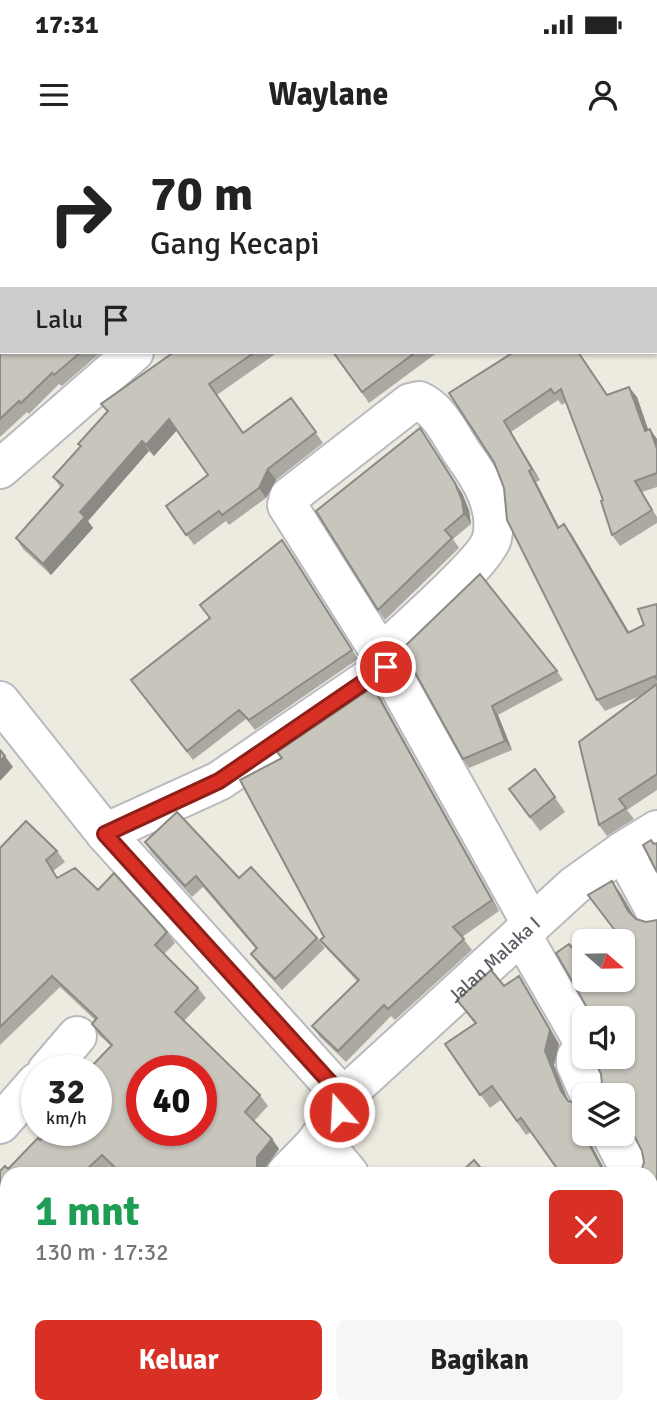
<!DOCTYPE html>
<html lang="id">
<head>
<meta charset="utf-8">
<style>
  body { margin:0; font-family:Signika,sans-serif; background:#f6f6f6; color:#222; height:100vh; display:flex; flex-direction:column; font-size:26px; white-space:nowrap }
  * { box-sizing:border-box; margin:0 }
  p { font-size:23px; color:#767676 }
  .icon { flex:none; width:38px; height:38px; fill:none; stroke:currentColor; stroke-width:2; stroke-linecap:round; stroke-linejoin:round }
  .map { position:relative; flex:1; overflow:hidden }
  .panel { position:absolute; left:0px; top:1027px; width:658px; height:247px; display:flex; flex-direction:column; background:#fff; border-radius:21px 21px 0 0; box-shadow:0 2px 5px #0004 }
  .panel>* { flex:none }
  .banner { position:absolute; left:0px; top:0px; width:658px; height:214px; box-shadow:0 2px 5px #0004; background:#fff; color:#222; overflow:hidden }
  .needle { width:46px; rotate:110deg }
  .controls { position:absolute; left:572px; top:789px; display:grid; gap:14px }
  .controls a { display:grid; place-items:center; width:63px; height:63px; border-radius:10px; background:#fff; box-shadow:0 2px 5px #0004; font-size:35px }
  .speed { position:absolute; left:21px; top:915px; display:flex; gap:14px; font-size:35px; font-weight:700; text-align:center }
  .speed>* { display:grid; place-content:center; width:91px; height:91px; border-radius:50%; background:#fff; box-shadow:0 2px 5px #0004; line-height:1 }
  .speed small { font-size:18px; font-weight:400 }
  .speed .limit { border:10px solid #d22; background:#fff; color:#111 }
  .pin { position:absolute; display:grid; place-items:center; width:60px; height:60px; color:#fff; margin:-30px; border:4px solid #fff; border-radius:50%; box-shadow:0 2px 7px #0007 }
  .me { position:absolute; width:77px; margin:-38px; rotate:341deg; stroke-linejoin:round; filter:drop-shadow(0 0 5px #0008) }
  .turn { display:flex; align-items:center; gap:24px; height:147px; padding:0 35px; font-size:32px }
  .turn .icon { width:91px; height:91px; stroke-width:2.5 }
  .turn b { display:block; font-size:49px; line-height:60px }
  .then { display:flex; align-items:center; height:66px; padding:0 35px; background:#0003; gap:14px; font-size:26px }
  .round { display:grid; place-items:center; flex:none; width:74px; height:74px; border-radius:10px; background:#f6f6f6 }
  .headline { display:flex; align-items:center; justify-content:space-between; height:119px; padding:0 35px }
  h1 { font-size:42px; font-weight:800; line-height:52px; color:#1e9e55 }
  .cta { display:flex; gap:14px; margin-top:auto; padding:14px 35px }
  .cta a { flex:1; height:80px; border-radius:10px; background:#d93025; color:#fff; font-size:28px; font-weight:800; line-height:80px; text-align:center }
  .cta a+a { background:#f6f6f6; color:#222 }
  .status { display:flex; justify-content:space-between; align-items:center; height:49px; padding:0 35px; background:#fff; direction:ltr }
  .status svg { height:19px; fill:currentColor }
  header { display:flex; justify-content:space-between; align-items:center; height:91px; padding:0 35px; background:#fff; font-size:32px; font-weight:800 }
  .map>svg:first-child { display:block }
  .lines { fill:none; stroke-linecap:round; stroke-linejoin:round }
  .minor-casing { stroke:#b8bac0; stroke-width:42 }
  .tertiary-casing { stroke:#b8bac0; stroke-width:42 }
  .minor { stroke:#fff; stroke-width:38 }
  .tertiary { stroke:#fff; stroke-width:38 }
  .wall { fill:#aca9a3 }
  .shaded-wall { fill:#8c8a84 }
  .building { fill:#c8c5bd; stroke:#8c8a84; stroke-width:2; fill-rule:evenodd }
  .route-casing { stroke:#8d1f18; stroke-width:18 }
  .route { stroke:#d93025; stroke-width:12 }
  .labels { text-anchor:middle; stroke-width:6; stroke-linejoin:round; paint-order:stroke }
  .street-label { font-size:19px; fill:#595c62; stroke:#fff }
</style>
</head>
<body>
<div class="status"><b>17:31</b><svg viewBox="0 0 49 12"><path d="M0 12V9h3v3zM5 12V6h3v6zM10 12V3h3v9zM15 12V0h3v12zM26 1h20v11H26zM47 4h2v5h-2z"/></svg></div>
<header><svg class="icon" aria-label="menu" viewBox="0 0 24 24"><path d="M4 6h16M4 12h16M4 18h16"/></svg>Waylane<svg class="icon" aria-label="person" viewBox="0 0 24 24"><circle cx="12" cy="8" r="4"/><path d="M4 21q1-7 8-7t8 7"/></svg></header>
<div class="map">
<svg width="657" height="1273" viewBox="0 0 657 1273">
  <rect width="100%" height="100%" fill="#edebe0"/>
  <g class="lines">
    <defs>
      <g id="minor">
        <path d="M 62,0 L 64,2"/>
        <path d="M 349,0 L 351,2"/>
        <path d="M 380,2 L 383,0"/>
        <path d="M 656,78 L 657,77"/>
        <path d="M 0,205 L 2,203"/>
        <path d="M 0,329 L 134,212"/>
        <path d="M 381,514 C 402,494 487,420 492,398 C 499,367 480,337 463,314 C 451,296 439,269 419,261 L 410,263 L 289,357 L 287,365 L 381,514 L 532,785"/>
        <path d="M 105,693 L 219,641 L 386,527"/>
        <path d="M 623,711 L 657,774"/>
        <path d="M 521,794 L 584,903"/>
        <path d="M 584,904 L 576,918 L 576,924 L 590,956"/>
        <path d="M 47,931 L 77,896"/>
        <path id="s1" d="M 339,961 L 574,746 L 623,711 L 657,690"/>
        <path d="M 0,984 L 37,942"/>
        <path d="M 611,994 L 632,1034"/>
        <path d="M 319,998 L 349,1034"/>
        <path d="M 651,1072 L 657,1082"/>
        <path d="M 651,1200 L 657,1196"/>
        <path d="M 551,1273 L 559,1267"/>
      </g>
      <path id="tertiary" d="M 0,561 L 105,693 L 335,948 C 338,955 341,963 339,970 C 335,986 298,1021 286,1034
        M 65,1273 L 69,1267"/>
    </defs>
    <use href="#minor" class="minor-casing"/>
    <use href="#tertiary" class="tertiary-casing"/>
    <use href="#minor" class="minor"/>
    <use href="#tertiary" class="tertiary"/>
  </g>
  <path class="wall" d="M 0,0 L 41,0 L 41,2 L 2,2 L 2,182 L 0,182 Z
    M 5,212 L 101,212 L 62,246 L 59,244 L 29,274 L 27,272 L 0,297 L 0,214 Z
    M 174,212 L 278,212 L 217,255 L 243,293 L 291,258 L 323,303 L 276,340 L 266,358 L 229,385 L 226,381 L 194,405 L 166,366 L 208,335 L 177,290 L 154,316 L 149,311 L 88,381 L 93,388 L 51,435 L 23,409 L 16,398 L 61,348 L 53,337 L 80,307 L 78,304 L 107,272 L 101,264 Z
    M 333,212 L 438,212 L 369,263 Z
    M 514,212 L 607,255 L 637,257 L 648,289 L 657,299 L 657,347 L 642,352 L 657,377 L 657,383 L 620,406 L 612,395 L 603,360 L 566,262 L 562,265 L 558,260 L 511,292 L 540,340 L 536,342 L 559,387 L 564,384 L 572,395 L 629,493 L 644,485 L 657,464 L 657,650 L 627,670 L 634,679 L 607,696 L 599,685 L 642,555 L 605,571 L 597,560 L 494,322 Z
    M 462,353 L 469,370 L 471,384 L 453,399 L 459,408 L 385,480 L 378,470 Z
    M 289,409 L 358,519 L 255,590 L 246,579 L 193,620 L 131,540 L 210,478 L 200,465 Z
    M 402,509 L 557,531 L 563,540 L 498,575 L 512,610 L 469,628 L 463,619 Z
    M 373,547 L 380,557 L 499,771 L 462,797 L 472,810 L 395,880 L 391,876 L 346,922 L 320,897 L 312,886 L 357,841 L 328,810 L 320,800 L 324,797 L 281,618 L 277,612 Z
    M 535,629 L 565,672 L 540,691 L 509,649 Z
    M 145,702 L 239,738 L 317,798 L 325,808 L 282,850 L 259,825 L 251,814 L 256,809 L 203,747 L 192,757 L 152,713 Z
    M 0,708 L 57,711 L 65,722 L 53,731 L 57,738 L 98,750 L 167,792 L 175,803 L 164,814 L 198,848 L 206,858 L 184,881 L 260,955 L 268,966 L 254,981 L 272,999 L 279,1009 L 265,1028 L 265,1034 L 118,1034 L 109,1026 L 100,1034 L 7,1034 L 7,1183 L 0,1176 L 0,1031 L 8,1029 L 40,1000 L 96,990 L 111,906 L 99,895 L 92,884 L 95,880 L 60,847 L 0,905 Z
    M 621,754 L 636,779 L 646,782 L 657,780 L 657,1052 L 651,1050 L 651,1034 L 641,1032 L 644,1022 L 642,1011 L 623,976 L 623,917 L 583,820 L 617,793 L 588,755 Z
    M 519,836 L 528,850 L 559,904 L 554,925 L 568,961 L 579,964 L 584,963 L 584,994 L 591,1004 L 607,1034 L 561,1034 L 531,992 L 526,995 L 501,960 L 490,968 L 445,904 L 475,884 L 457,860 L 504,846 Z
    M 657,1088 L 657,1175 L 651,1176 L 651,1090 Z
    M 7,1267 L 31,1267 L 25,1273 L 0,1273 Z"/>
  <path class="shaded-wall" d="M 629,247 L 637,257 L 652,301 L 645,291 Z
    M 169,279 L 177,290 L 154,316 L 146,305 Z
    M 504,281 L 511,292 L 540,340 L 532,329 Z
    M 650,289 L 657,299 L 657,309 Z
    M 427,298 L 462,353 L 469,370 L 471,384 L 464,374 Z
    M 142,301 L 149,311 L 88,381 L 93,388 L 51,435 L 43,424 L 80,372 Z
    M 268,329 L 276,340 L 266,358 L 259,348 Z
    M 529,331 L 536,342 L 565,399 L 558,388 Z
    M 564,384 L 572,395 L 636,504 L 628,493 Z
    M 373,547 L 380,557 L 499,771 L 492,760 Z
    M 492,566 L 498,575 L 512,610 L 505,601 Z
    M 5,616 L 13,627 L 0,641 L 0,621 Z
    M 612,741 L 621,754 L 638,784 L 628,771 Z
    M 519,836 L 528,850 L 559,904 L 554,925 L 570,965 L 561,951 L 545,911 Z
    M 583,970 L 584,972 L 584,994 L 590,994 L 591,1004 L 607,1034 L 606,1034 L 582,990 L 580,979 Z
    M 272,999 L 279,1009 L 265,1028 L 265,1034 L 260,1034 L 257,1029 L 257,1017 Z
    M 522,1267 L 530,1267 L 530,1273 L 524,1273 Z"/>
  <path class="building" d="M 0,0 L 36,0 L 37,2 L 2,2 L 2,172 L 0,171 Z
    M 109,0 L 144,0 L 145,2 L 110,2 Z
    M 207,0 L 314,0 L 312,2 L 205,2 Z
    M 458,0 L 466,0 L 467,1 L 469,0 L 657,0 L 657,21 L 656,21 L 656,2 L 455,2 Z
    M 657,133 L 657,165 L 656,164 Z
    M 5,212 L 81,212 L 54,235 L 52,233 L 21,263 L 19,261 L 0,279 L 0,214 Z
    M 174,212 L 255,212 L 209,244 L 243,293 L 291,258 L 316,292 L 268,329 L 259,348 L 222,375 L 219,371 L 186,395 L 166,366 L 208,335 L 169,279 L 146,305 L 142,301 L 80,372 L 85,377 L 43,424 L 16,398 L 63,345 L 53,337 L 81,306 L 78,304 L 108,271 L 101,264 Z
    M 333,212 L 416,212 L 362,252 Z
    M 514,212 L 578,212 L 607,255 L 629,247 L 645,291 L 650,289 L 657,309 L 657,333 L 635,341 L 652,370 L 612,395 L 601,361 L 603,360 L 561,249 L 554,254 L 551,249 L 504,281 L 532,329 L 529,331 L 558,388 L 564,384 L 628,493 L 644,485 L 638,469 L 657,464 L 657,540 L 655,536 L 597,560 L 507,380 L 504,348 L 494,322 L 449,253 Z
    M 420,288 L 455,343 L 462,360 L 464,374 L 445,390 L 452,398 L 378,470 L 316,371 Z
    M 282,400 L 352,510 L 249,580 L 239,570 L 187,611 L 131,540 L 210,478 L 200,465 Z
    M 480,434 L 557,531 L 492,566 L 505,601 L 463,619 L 402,509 Z
    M 657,544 L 657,634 L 619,659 L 626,668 L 599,685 L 579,602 Z
    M 373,547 L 492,760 L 453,787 L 464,799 L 388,869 L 384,865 L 338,911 L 312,886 L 359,840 L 320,800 L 324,797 L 240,640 L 282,618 L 277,612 Z
    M 0,610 L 5,616 L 0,621 Z
    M 535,629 L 555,657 L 530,677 L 509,649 Z
    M 177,672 L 239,738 L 251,727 L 317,798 L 275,839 L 251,814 L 257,808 L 196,736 L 185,746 L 145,702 Z
    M 26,681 L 57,711 L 46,720 L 57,738 L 75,728 L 98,750 L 114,733 L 167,792 L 155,805 L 198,848 L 175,872 L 260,955 L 245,972 L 272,999 L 257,1017 L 257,1029 L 260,1034 L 122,1034 L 102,1015 L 82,1034 L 7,1034 L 7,1179 L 0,1173 L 0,1031 L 5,1026 L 8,1029 L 38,998 L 40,1000 L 50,990 L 96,990 L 96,931 L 87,931 L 112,905 L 92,884 L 97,878 L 52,836 L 0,887 L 0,708 ZM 142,931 L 201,931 L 201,990 L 142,990 Z
    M 651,700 L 654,704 L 657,703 L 657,732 L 643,705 Z
    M 612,741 L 628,771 L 636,779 L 646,782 L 657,780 L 657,1045 L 653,1040 L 651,1039 L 651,1034 L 639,1034 L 641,1032 L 644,1022 L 642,1011 L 623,974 L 623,956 L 598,956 L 602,944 L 601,934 L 593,917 L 623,917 L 623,878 L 593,878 L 556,813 L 569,804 L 583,820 L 584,819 L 584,840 L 623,840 L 623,802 L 607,802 L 617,793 L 588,755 Z
    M 491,830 L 504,846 L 519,836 L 550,890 L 545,911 L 561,951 L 568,961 L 579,964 L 584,963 L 584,968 L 583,970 L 580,979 L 582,990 L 603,1031 L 606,1034 L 561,1034 L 521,978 L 517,981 L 492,946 L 480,955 L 445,904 L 476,883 L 457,860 Z
    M 474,1020 L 486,1034 L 459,1034 Z
    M 657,1088 L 657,1163 L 651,1162 L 651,1090 Z
    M 7,1222 L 7,1267 L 12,1267 L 7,1273 L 0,1273 L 0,1229 Z
    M 113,1267 L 522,1267 L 524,1273 L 107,1273 Z"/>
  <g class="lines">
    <defs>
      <path id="route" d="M 339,972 L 339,961 L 335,948 L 105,694 L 219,641 L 386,527"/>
    </defs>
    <use href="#route" class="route-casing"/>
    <use href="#route" class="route"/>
  </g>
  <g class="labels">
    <g class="street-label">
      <text dy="7" stroke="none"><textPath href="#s1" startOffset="210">Jalan Malaka I</textPath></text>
    </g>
  </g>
</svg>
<div class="controls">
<a><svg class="needle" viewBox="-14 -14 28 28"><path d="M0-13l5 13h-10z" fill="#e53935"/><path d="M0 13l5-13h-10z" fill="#767676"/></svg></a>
<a><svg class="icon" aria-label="sound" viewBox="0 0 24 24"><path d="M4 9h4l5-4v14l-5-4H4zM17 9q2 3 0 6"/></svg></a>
<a><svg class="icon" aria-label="layers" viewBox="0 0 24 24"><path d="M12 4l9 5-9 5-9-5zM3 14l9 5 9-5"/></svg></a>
</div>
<div class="speed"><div>32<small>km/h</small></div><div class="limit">40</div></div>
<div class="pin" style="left:386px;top:527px;background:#d93025"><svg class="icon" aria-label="arrive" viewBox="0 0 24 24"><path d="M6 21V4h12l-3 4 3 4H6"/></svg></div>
<svg class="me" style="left:339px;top:972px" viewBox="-20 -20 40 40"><circle r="17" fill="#d93025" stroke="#fff" stroke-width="3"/><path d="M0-11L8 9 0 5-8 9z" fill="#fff"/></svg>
<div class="banner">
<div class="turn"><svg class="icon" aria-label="right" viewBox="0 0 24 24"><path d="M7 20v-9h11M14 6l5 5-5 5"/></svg><div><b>70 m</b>Gang Kecapi</div></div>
<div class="then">Lalu<svg class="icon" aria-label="arrive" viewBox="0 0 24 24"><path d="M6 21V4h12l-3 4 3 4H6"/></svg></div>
</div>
<section class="panel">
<div class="headline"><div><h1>1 mnt</h1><p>130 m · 17:32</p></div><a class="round" style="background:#d93025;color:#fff"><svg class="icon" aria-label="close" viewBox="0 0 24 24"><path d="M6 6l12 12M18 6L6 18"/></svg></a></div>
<div class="cta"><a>Keluar</a><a>Bagikan</a></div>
</section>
</div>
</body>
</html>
